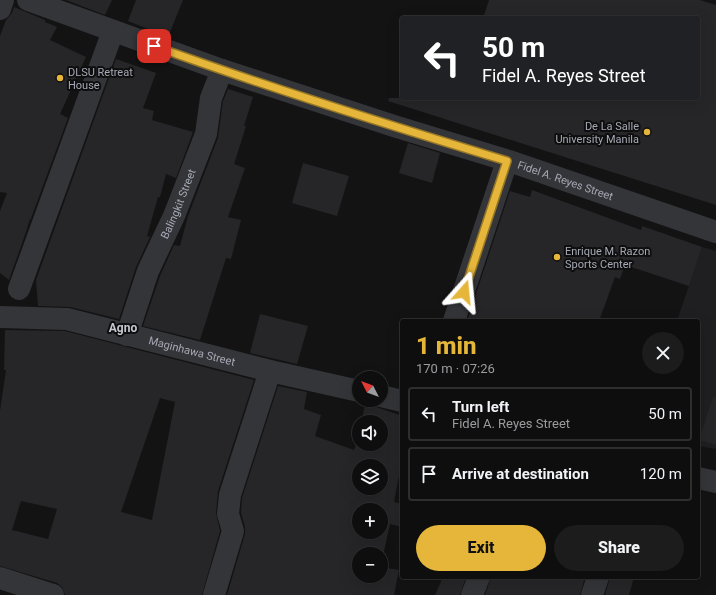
<!DOCTYPE html>
<html lang="en">
<head>
<meta charset="utf-8">
<style>
  body { margin:0; font-family:Roboto,sans-serif; background:#1c1c1d; color:#f1f3f6; height:100vh; display:flex; flex-direction:column; font-size:15px; white-space:nowrap }
  * { box-sizing:border-box; margin:0 }
  p { font-size:13px; color:#9b9c9e }
  .icon { flex:none; width:22px; height:22px; fill:none; stroke:currentColor; stroke-width:2; stroke-linecap:round; stroke-linejoin:round }
  .map { position:relative; flex:1; overflow:hidden }
  .details { position:absolute; left:400px; top:319px; width:300px; height:260px; display:flex; flex-direction:column; background:#0e0e0f; border-radius:4px; box-shadow:0 4px 16px #0002,0 0 0 1px #2e2e2f }
  .details>* { flex:none }
  .top-card { position:absolute; left:400px; top:16px; width:300px; height:84px; border-radius:4px; box-shadow:0 4px 16px #0002,0 0 0 1px #2e2e2f; background:#202124; color:#fff; overflow:hidden }
  .needle { width:26px; rotate:312deg }
  .buttons { position:absolute; left:352px; top:371px; display:grid; gap:8px }
  .buttons a { display:grid; place-items:center; width:36px; height:36px; border-radius:50%; background:#0e0e0f; box-shadow:0 4px 16px #0002,0 0 0 1px #2e2e2f; font-size:20px }
  .pin { position:absolute; display:grid; place-items:center; width:34px; height:34px; color:#fff; margin:-17px; border-radius:8px; box-shadow:0 2px 6px #0006 }
  .me { position:absolute; width:44px; margin:-22px; rotate:18deg; stroke-linejoin:round; filter:drop-shadow(0 0 3px #0008) }
  .turn { display:flex; align-items:center; gap:14px; height:84px; padding:0 16px; font-size:18px }
  .turn .icon { width:52px; height:52px; stroke-width:2.5 }
  .turn b { display:block; font-size:28px; line-height:34px }
  .round { display:grid; place-items:center; flex:none; width:42px; height:42px; border-radius:21px; background:#1c1c1d }
  .summary { display:flex; align-items:center; justify-content:space-between; height:68px; padding:0 16px }
  h1 { font-size:24px; font-weight:800; line-height:30px; color:#e5b63a }
  .primary-button { display:flex; gap:8px; margin-top:auto; padding:8px 16px }
  .primary-button a { flex:1; height:46px; border-radius:24px; background:#e5b63a; color:#111; font-size:16px; font-weight:800; line-height:46px; text-align:center }
  .primary-button a+a { background:#1c1c1d; color:#f1f3f6 }
  ul { padding:0; list-style:none }
  li { display:flex; align-items:center; gap:12px; height:54px; margin:0 8px 6px; padding:0 8px; border:2px solid #2e2e2f; border-radius:4px }
  li div { flex:1 }
  li b { display:block; font-size:15px }
  li em { font-style:normal }
  .map>svg:first-child { display:block }
  .built { fill:#1f1f21 }
  .building { fill:#262628; fill-rule:evenodd }
  .lines { fill:none; stroke-linecap:round; stroke-linejoin:round }
  .minor { stroke:#343539; stroke-width:22 }
  .route-casing { stroke:#957626; stroke-width:10 }
  .route { stroke:#e5b63a; stroke-width:7 }
  .poi-dot { fill:#e5b63a; stroke:#0e0e0f; stroke-width:1.5 }
  .labels { text-anchor:middle; stroke-width:4; stroke-linejoin:round; paint-order:stroke }
  .poi-label { font-size:11px; fill:#a5a9b4; stroke:#0e0e0f; text-anchor:start }
  .street-label { font-size:11px; fill:#a5a9b4; stroke:#0e0e0f }
  .neighbourhood-label { font-size:12px; font-weight:bold; fill:#c6c8d0; stroke:#0e0e0f }
</style>
</head>
<body>
<div class="map">
<svg width="716" height="595" viewBox="0 0 716 595">
  <rect width="100%" height="100%" fill="#131314"/>
  <path class="built" d="M 702,247 L 716,251 L 716,449 L 698,446 L 698,321 L 677,321 Z"/>
  <path class="building" d="M 66,0 L 112,0 L 105,15 Z
    M 136,0 L 183,0 L 168,37 L 128,21 Z
    M 489,0 L 700,0 L 716,5 L 716,205 L 388,101 L 389,98 L 698,98 L 698,18 L 483,18 Z
    M 14,7 L 45,20 L 45,22 L 57,27 L 50,40 L 86,57 L 60,114 L 68,118 L 30,221 L 30,218 L 27,229 L 9,280 L 0,273 L 0,211 L 7,193 L 0,192 L 0,36 L 6,20 L 12,13 Z
    M 116,59 L 156,73 L 143,108 L 154,111 L 152,120 L 193,132 L 176,178 L 166,174 L 160,197 L 158,197 L 147,236 L 150,237 L 136,267 L 119,319 L 70,307 L 38,306 L 36,280 Z
    M 228,89 L 253,97 L 244,126 L 246,126 L 234,164 L 245,168 L 228,217 L 241,220 L 231,259 L 226,258 L 200,340 L 143,326 L 160,276 L 174,245 L 180,246 L 188,216 L 218,138 L 223,101 Z
    M 408,143 L 440,153 L 432,183 L 399,173 Z
    M 303,163 L 349,176 L 337,216 L 292,203 Z
    M 532,190 L 641,230 L 642,226 L 702,247 L 689,286 L 625,265 L 620,279 L 615,277 L 599,321 L 467,321 L 510,191 L 530,197 Z
    M 260,314 L 308,326 L 297,364 L 250,353 Z
    M 5,330 L 65,331 L 254,380 L 218,491 L 216,513 L 220,531 L 202,595 L 65,595 L 62,587 L 57,583 L 0,566 L 0,411 L 6,370 L 4,370 ZM 160,398 L 175,402 L 152,520 L 121,512 ZM 21,501 L 57,509 L 48,539 L 12,530 Z
    M 278,386 L 307,392 L 304,409 L 321,415 L 315,436 L 354,450 L 359,436 L 359,444 L 381,444 L 381,422 L 362,422 L 365,403 L 402,416 L 402,464 L 401,465 L 394,502 L 402,504 L 402,527 L 390,524 L 381,565 L 381,554 L 359,554 L 359,576 L 381,576 L 381,567 L 399,570 L 394,595 L 227,595 L 245,534 L 245,527 L 241,513 L 242,498 ZM 359,466 L 381,466 L 381,488 L 359,488 ZM 359,510 L 381,510 L 381,532 L 359,532 Z
    M 713,397 L 716,398 L 716,445 L 699,440 Z
    M 443,577 L 466,577 L 460,595 L 435,595 Z
    M 491,577 L 585,577 L 580,595 L 485,595 Z
    M 610,577 L 634,577 L 629,595 L 605,595 Z"/>
  <g class="lines">
    <g class="minor">
      <path id="s1" d="M 28,0 L 222,70 L 397,127 L 509,161 L 716,232"/>
      <path d="M 0,9 L 3,0"/>
      <path d="M 19,289 L 113,31"/>
      <path id="s2" d="M 0,317 L 67,319 L 270,371 L 359,391"/>
      <path d="M 454,321 L 507,161"/>
      <path id="s3" d="M 127,335 L 148,271 L 174,216 L 206,134 L 211,98 L 222,70"/>
      <path d="M 381,396 L 402,401"/>
      <path d="M 698,478 L 716,482"/>
      <path d="M 0,578 L 53,595"/>
      <path d="M 214,595 L 233,531 L 228,514 L 230,495 L 270,371"/>
      <path d="M 472,595 L 479,577"/>
      <path d="M 592,595 L 598,577"/>
    </g>
  </g>
  <g class="lines">
    <defs>
      <path id="route" d="M 154,46 C 270,88 388,125 507,161 L 464,292"/>
    </defs>
    <use href="#route" class="route-casing"/>
    <use href="#route" class="route"/>
  </g>
  <g class="poi-dot">
    <circle cx="60" cy="78" r="4"/>
    <circle cx="647" cy="132" r="4"/>
    <circle cx="557" cy="257" r="4"/>
  </g>
  <g class="labels">
    <g class="poi-label">
      <text x="68" y="76">DLSU Retreat<tspan x="68" dy="13">House</tspan></text>
      <text x="639" y="130" text-anchor="end">De La Salle<tspan x="639" dy="13">University Manila</tspan></text>
      <text x="565" y="255">Enrique M. Razon<tspan x="565" dy="13">Sports Center</tspan></text>
    </g>
    <g class="street-label">
      <text dy="4" stroke="none"><textPath href="#s1" startOffset="567">Fidel A. Reyes Street</textPath></text>
      <text dy="4" stroke="none"><textPath href="#s3" startOffset="141">Balingkit Street</textPath></text>
      <text dy="4" stroke="none"><textPath href="#s2" startOffset="196">Maginhawa Street</textPath></text>
    </g>
    <g class="neighbourhood-label">
      <text x="123" y="332">Agno</text>
    </g>
  </g>
</svg>
<div class="buttons">
<a><svg class="needle" viewBox="-14 -14 28 28"><path d="M0-13l5 13h-10z" fill="#e53935"/><path d="M0 13l5-13h-10z" fill="#9b9c9e"/></svg></a>
<a><svg class="icon" aria-label="sound" viewBox="0 0 24 24"><path d="M4 9h4l5-4v14l-5-4H4zM17 9q2 3 0 6"/></svg></a>
<a><svg class="icon" aria-label="layers" viewBox="0 0 24 24"><path d="M12 4l9 5-9 5-9-5zM3 14l9 5 9-5"/></svg></a>
<a>+</a>
<a>−</a>
</div>
<div class="pin" style="left:154px;top:46px;background:#d93025"><svg class="icon" aria-label="arrive" viewBox="0 0 24 24"><path d="M6 21V4h12l-3 4 3 4H6"/></svg></div>
<svg class="me" style="left:464px;top:292px" viewBox="-20 -20 40 40"><path d="M0-17L14 15 0 8-14 15z" fill="#e5b63a" stroke="#fff" stroke-width="4"/></svg>
<div class="top-card">
<div class="turn"><svg class="icon" aria-label="left" viewBox="0 0 24 24"><path d="M17 20v-9H6M10 6l-5 5 5 5"/></svg><div><b>50 m</b>Fidel A. Reyes Street</div></div>
</div>
<section class="details">
<div class="summary"><div><h1>1 min</h1><p>170 m · 07:26</p></div><a class="round"><svg class="icon" aria-label="close" viewBox="0 0 24 24"><path d="M6 6l12 12M18 6L6 18"/></svg></a></div>
<ul>
<li><svg class="icon" aria-label="left" viewBox="0 0 24 24"><path d="M17 20v-9H6M10 6l-5 5 5 5"/></svg><div><b>Turn left</b><p>Fidel A. Reyes Street</p></div><em>50 m</em></li>
<li><svg class="icon" aria-label="arrive" viewBox="0 0 24 24"><path d="M6 21V4h12l-3 4 3 4H6"/></svg><div><b>Arrive at destination</b></div><em>120 m</em></li>
</ul>
<div class="primary-button"><a>Exit</a><a>Share</a></div>
</section>
</div>
</body>
</html>
